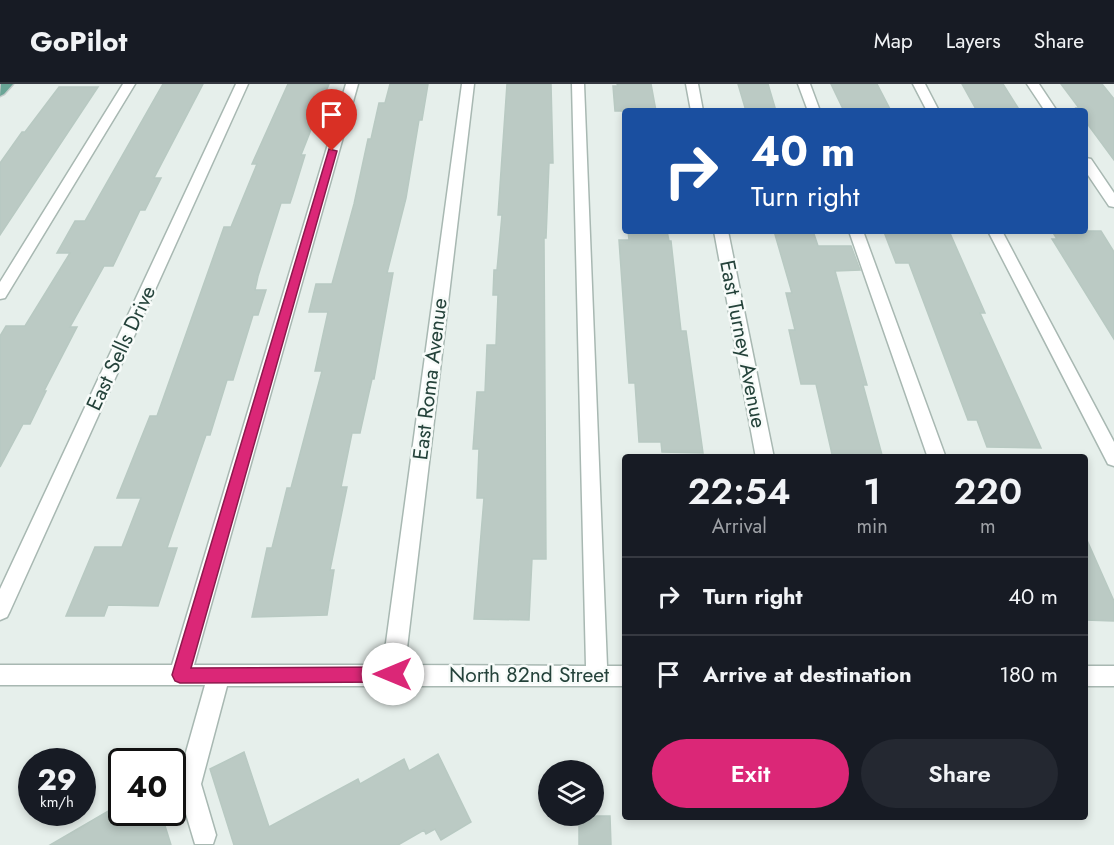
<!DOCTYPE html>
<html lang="en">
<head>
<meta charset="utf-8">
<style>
  body { margin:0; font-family:Jost,sans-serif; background:#242831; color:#f1f3f6; height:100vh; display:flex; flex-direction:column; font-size:22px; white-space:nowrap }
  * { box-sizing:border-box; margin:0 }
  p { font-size:20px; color:#9ea1a6 }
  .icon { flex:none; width:33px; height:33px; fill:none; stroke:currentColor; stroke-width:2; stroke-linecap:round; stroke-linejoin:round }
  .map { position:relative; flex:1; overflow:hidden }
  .details { position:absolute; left:622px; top:370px; width:466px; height:366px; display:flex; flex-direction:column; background:#171b24; border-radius:6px; box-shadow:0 3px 9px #0003 }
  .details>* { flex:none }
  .guide { position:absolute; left:622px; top:24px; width:466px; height:126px; border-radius:6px; box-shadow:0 3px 9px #0003; background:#1a4fa0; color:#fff; overflow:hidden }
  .tools { position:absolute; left:538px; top:676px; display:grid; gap:12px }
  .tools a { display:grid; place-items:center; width:66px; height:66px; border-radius:50%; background:#171b24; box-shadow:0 3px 9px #0003; font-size:30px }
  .speed { position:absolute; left:18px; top:664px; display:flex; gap:12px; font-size:30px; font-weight:700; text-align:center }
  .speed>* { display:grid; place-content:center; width:78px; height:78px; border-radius:50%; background:#171b24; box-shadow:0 3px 9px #0003; line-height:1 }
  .speed small { font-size:15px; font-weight:400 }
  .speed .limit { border:3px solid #111; border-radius:9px; background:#fff; color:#111 }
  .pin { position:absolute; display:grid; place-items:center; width:51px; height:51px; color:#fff; margin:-62px -26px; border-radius:50% 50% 50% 0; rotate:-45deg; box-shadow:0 0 6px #0007 }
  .pin .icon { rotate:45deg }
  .me { position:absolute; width:66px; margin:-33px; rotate:270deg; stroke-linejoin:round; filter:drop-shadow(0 0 4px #0008) }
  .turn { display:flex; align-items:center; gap:21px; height:126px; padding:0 30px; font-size:27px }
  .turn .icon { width:78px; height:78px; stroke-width:2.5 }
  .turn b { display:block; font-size:42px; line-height:51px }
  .eta { display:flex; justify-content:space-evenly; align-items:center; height:102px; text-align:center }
  .eta b { font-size:36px; font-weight:600; line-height:42px }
  .cta { display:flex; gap:12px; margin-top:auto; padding:12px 30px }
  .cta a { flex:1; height:69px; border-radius:36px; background:#db2777; color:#fff; font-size:24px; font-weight:600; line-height:69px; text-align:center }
  .cta a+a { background:#242831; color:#f1f3f6 }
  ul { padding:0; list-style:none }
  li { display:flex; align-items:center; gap:18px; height:78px; padding:0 30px; border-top:2px solid #363941 }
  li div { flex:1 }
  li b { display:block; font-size:22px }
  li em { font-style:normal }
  header { display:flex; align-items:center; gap:36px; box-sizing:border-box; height:84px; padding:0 30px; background:#171b24; border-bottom:2px solid #363941 }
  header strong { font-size:28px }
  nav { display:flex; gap:33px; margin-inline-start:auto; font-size:21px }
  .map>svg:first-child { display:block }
  .building { fill:#bbcac4; stroke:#b8c9c2; stroke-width:1.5 }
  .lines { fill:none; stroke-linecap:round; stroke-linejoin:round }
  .minor-casing { stroke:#a8b8b2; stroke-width:3 }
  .major-casing { stroke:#c2cac8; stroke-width:3 }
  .minor { fill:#fff; fill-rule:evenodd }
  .major { fill:#6aa596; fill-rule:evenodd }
  .route { fill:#db2777; stroke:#8e194d; stroke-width:1.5 }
  .labels { text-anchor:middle; stroke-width:5; stroke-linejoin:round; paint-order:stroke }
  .street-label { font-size:21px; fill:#24423a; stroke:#f7fbf9 }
</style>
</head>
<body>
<header>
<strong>GoPilot</strong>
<nav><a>Map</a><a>Layers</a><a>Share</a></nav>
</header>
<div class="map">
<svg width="1114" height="761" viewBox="0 0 1114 761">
  <rect width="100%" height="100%" fill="#e6efeb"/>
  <path class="building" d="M 163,0 L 203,0 L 154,94 L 161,94 L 145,126 L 140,126 L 113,182 L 104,182 L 70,243 L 77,243 L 44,307 L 46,307 L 30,340 L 23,340 L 0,383 L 0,252 L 6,242 L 25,242 L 70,169 L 57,169 L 75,137 L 85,137 Z
    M 288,0 L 329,0 L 301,71 L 305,71 L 293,110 L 290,119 L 281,119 L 258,192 L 255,206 L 266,206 L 258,231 L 253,231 L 233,296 L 227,296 L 210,351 L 206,351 L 167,464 L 177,464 L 158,522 L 108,521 L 104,532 L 66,532 L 95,463 L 122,463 L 141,414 L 117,414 L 150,332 L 157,332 L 224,143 L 231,143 L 257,80 L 252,80 Z
    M 390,0 L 428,0 L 422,36 L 419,36 L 406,114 L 387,189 L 393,189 L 374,295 L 372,295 L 360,349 L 352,349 L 341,403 L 347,403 L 330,486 L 334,486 L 327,531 L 252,533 L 267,464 L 272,464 L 287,404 L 291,404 L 322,287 L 315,287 L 328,228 L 309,228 L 316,200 L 332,200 L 354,120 L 368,55 L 371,55 L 379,19 L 385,19 Z
    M 507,0 L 551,0 L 553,79 L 549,79 L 546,154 L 544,154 L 546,475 L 532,475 L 529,536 L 474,535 L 484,414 L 477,414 L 479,365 L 473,365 L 477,308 L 485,308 L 487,261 L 496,261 L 498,211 L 493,211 L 494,186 L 497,186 L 502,131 L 498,131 Z
    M 617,0 L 651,0 L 656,27 L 615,27 L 613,2 L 618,2 Z
    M 738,0 L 768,0 L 776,27 L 746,27 Z
    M 831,0 L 877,0 L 891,27 L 844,27 Z
    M 962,0 L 1003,0 L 1020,27 L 977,27 Z
    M 1061,0 L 1102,0 L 1114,15 L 1114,76 L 1086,38 L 1086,27 L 1078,27 L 1076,24 L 1079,24 Z
    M 59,3 L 98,3 L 0,151 L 0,79 L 22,48 L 25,48 Z
    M 628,147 L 667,147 L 669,157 L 671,157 L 681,247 L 686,247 L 703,369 L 662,368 L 661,358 L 639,358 L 635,299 L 629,299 L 619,156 L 629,156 Z
    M 774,147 L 813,147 L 818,162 L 851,162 L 860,186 L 835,187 L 867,301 L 863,301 L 882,371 L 832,370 L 816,300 L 801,300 L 789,246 L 795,246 L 786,209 L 792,209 Z
    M 899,147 L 949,147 L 985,229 L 980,229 L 1041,364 L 987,363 L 977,336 L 968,336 L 909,179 L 896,179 L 884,148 Z
    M 1052,147 L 1101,147 L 1114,168 L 1114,255 L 1052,155 L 1057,155 Z
    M 1086,454 L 1114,517 L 1114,537 L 1086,536 Z
    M 244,668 L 269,743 L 358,695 L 360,700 L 404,675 L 409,687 L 438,670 L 471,738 L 441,756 L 435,745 L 426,750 L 424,746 L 398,761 L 234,761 L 210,685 Z
    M 122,719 L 122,729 L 161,729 L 171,761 L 50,761 Z
    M 579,732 L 610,732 L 611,761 L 579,761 Z"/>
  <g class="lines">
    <defs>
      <path id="minor" d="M 123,0 L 135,0 L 5,214 L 0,215 L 0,198 Z
        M 236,0 L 248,0 L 10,527 L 7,533 L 0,536 L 0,505 Z
        M 346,0 L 358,0 L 194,581 L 383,581 L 462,0 L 474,0 L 405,581 L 586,582 L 572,0 L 584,0 L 607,582 L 626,582 L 626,602 L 227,602 L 201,700 L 216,751 L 213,760 L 195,760 L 177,700 L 205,601 L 0,601 L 0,581 L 172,581 Z
        M 686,0 L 698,0 L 703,27 L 691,27 Z
        M 798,0 L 810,0 L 820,27 L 808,27 Z
        M 913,0 L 925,0 L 939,27 L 927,27 Z
        M 1027,0 L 1039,0 L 1057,27 L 1045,27 Z
        M 1086,74 L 1091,75 L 1114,109 L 1114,123 L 1109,122 L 1086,88 Z
        M 714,147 L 728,147 L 774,374 L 756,374 Z
        M 849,147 L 863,147 L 946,374 L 928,374 Z
        M 988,147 L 1002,147 L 1114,358 L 1114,382 L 1108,380 Z
        M 1086,582 L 1114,582 L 1114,602 L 1086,602 Z"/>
      <path id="major" d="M 13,0 L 4,10 L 0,12 L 1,0 Z"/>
    </defs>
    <use href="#minor" class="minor-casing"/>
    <use href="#major" class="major-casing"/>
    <use href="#minor" class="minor"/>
    <use href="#major" class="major"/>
  </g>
  <path class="route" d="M 329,65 L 337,67 L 191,584 L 393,583 L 399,585 L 401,590 L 399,596 L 393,598 L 180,599 L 175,597 L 172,591 Z"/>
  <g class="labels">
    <g class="street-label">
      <text transform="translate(743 260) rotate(79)" y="7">East Turney Avenue</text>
      <text transform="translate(121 264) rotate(-65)" y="7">East Sells Drive</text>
      <text transform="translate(430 295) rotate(-83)" y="7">East Roma Avenue</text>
      <text x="529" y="598">North 82nd Street</text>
    </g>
  </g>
</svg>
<div class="tools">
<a><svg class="icon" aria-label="layers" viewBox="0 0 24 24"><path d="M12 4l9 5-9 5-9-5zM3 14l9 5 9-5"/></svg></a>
</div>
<div class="speed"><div>29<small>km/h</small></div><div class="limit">40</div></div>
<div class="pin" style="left:332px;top:67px;background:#d93025"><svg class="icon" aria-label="arrive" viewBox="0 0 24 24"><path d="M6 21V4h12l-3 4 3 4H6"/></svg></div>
<svg class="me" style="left:393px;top:590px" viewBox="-20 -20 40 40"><circle r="19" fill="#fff"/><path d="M0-13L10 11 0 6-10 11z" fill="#db2777"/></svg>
<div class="guide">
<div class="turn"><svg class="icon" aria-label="right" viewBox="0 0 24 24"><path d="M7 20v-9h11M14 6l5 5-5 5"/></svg><div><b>40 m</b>Turn right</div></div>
</div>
<section class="details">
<div class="eta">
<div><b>22:54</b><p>Arrival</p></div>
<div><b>1</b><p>min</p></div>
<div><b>220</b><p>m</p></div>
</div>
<ul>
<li><svg class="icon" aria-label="right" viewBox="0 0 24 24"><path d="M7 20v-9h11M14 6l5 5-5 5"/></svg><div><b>Turn right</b></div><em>40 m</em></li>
<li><svg class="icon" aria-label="arrive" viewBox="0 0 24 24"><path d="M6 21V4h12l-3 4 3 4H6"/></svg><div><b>Arrive at destination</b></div><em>180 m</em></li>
</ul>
<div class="cta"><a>Exit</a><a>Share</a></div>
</section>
</div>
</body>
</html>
